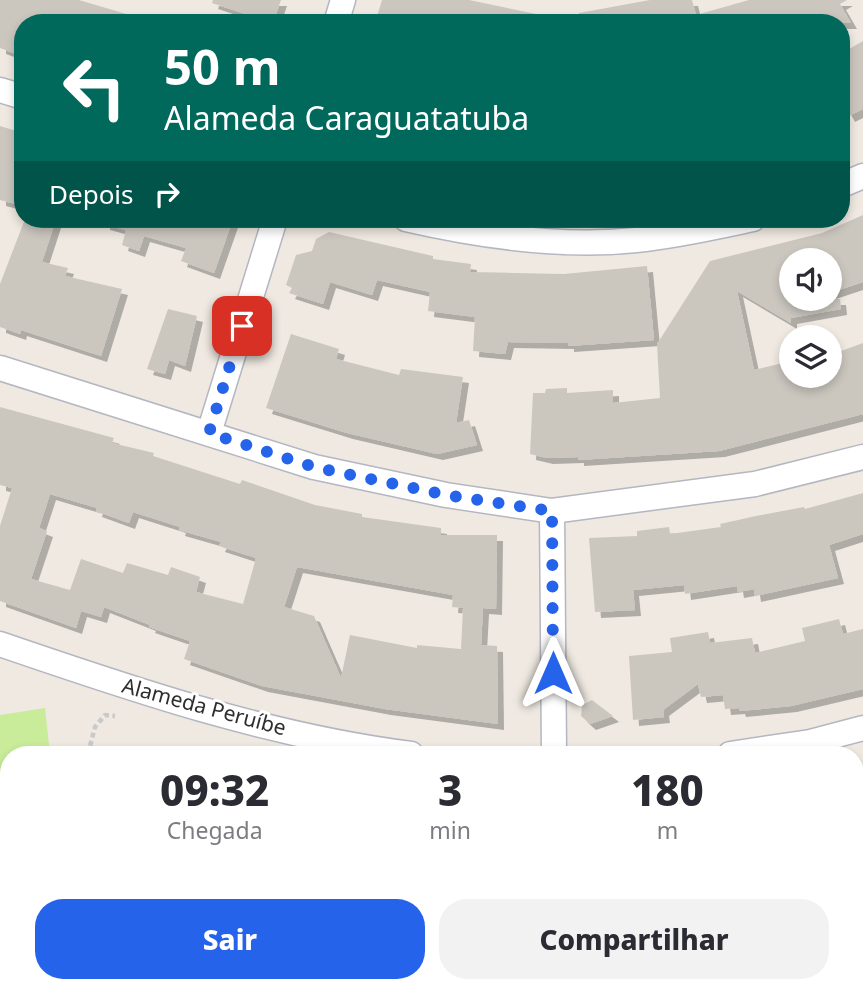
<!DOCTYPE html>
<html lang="pt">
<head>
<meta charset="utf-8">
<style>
  body { margin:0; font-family:"Noto Sans",sans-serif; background:#f2f2f3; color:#2b2b33; height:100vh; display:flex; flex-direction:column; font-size:26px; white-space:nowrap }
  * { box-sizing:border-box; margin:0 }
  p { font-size:23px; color:#7c7c81 }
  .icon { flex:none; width:38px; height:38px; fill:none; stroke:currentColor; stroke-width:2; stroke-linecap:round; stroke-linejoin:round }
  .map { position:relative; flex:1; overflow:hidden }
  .panel { position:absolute; left:0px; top:746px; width:864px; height:247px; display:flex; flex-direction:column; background:#fff; border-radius:28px 28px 0 0; box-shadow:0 4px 10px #0003 }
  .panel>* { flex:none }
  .top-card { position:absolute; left:14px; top:14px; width:836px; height:214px; border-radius:28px; box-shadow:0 4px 10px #0003; background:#00695c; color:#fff; overflow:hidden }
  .buttons { position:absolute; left:779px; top:248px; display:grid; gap:14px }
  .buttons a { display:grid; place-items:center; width:63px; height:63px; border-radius:50%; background:#fff; box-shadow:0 4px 10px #0003; font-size:35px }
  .pin { position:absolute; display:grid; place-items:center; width:60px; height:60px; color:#fff; margin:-30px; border-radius:14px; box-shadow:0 4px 10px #0006 }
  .me { position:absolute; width:77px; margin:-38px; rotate:0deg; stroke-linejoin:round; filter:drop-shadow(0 0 5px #0008) }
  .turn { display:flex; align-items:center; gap:24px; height:147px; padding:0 35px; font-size:32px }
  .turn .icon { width:91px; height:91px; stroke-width:2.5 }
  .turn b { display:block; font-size:49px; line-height:60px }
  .then { display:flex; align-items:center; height:66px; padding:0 35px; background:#0003; gap:14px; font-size:26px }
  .eta { display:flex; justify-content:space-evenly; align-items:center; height:119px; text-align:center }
  .eta b { font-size:42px; font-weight:800; line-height:49px }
  .primary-button { display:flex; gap:14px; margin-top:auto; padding:14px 35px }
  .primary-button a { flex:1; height:80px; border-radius:28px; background:#2563eb; color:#fff; font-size:28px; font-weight:800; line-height:80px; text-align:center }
  .primary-button a+a { background:#f2f2f3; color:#2b2b33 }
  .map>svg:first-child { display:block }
  .green { fill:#b6e59e }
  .pitch { fill:#c9ec9a }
  .building { fill:#cbc7bf; fill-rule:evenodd; filter:url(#shadow) }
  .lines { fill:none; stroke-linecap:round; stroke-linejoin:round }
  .lane-casing { stroke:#b4b7c1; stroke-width:15 }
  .street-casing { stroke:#b4b7c1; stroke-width:27 }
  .path { stroke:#c9c9c9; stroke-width:4.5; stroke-dasharray:5 3.5; stroke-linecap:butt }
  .lane { stroke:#fff; stroke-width:12 }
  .street { stroke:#fff; stroke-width:24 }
  .route { stroke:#2563eb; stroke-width:12; stroke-dasharray:0 21.6 }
  .labels { text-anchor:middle; stroke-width:6; stroke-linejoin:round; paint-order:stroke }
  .street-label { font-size:21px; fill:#2e2e2e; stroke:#fff }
</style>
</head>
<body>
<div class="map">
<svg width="863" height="991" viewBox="0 0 863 991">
  <defs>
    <filter id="shadow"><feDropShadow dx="6" dy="6" stdDeviation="0" flood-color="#0004"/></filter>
  </defs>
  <rect width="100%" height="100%" fill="#efe9e1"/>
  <path class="green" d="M 9,916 L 9,984 L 325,984 L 325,991 L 0,991 L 0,917 Z
    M 494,984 L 609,984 L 612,991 L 494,991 Z"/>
  <path class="pitch" d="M 45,708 L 50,754 L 9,754 L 9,814 L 0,815 L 0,715 Z"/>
  <path class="building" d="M 0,0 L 79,0 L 140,18 L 139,23 L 23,23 L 19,55 L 0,48 Z
    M 213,0 L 281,0 L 273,23 L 212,3 Z
    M 382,0 L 469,0 L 536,14 L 535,23 L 375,23 Z
    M 650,0 L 692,0 L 696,15 L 749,0 L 847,0 L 840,4 L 851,23 L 808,23 L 805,18 L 793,23 L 580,23 L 579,13 Z
    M 863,41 L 863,109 L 849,116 L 842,103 L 842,53 Z
    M 0,126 L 23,133 L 23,206 L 0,200 Z
    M 863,215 L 863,282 L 830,293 L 830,261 L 791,261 L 791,299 L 840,299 L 841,309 L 791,318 L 791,323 L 737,291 L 754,370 L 791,361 L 791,376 L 830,376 L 830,355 L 863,343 L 863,414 L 719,451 L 578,460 L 578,457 L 547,458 L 530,454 L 533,393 L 545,393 L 546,389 L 567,388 L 567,393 L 613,390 L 613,403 L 660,398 L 657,344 L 710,261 L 822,233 Z
    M 25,219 L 56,219 L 42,262 L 68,268 L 65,276 L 122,289 L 101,356 L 21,330 L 20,334 L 0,327 L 0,284 Z
    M 104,219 L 233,219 L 214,273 L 181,261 L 186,248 L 144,236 L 139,251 L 122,245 L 126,230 L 104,224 Z
    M 329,232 L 433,256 L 433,259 L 471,264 L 470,272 L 564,274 L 647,266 L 654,340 L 568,346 L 568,343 L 508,342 L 505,354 L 473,351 L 475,317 L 428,311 L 430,292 L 377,280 L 372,295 L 330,282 L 323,304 L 289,293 L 292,288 L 286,285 L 296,255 L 312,251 L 316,239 Z
    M 168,309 L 197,316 L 185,366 L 169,360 L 165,374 L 147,369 Z
    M 291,334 L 339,349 L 336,359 L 399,375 L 401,369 L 463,377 L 456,423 L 469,420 L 477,445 L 437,454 L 347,433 L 266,408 Z
    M 0,407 L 114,438 L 112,443 L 154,453 L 153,456 L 240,484 L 242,480 L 315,505 L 362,514 L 362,517 L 441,528 L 441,535 L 497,535 L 496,609 L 483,608 L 481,645 L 497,646 L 498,724 L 385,709 L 262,686 L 184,659 L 190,641 L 149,627 L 150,625 L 104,607 L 101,617 L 81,611 L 76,628 L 0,601 L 0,526 L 12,488 L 0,485 ZM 50,494 L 97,508 L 96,511 L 129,523 L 133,512 L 180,527 L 179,530 L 221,542 L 219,546 L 256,558 L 243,604 L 196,592 L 200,577 L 171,567 L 168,575 L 127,563 L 123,573 L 81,559 L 70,590 L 31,579 L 47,531 L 39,528 ZM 297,567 L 453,595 L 452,607 L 463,608 L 461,649 L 417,645 L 417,648 L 350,635 L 341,678 L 314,616 L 284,607 Z
    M 863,493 L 863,534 L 829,545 L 838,578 L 755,596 L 754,589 L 738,592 L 737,586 L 685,594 L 684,585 L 633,590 L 635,610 L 595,612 L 589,538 L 637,536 L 637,531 L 669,527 L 670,534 L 721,527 L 720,524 L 756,516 L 804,507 L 805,509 Z
    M 839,619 L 843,634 L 863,629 L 863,689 L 791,706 L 740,711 L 739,708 L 725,709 L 723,695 L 701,697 L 698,684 L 663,710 L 664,717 L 633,720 L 629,656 L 672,652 L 670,638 L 708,632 L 710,643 L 752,638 L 755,653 L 805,641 L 802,628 Z
    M 592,700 L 613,716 L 590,724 L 581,716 L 582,705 Z"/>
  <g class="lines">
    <defs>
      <path id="lane" d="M 0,828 L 9,828"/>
      <path id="street" d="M 336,23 L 343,0
        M 0,90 L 23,97
        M 842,185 L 863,176
        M 406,219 C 480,236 560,248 636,240 C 676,236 715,227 753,219
        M 0,368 L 314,467 L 446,495 L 552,511 L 755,484 L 863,457
        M 209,433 L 275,219
        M 552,511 L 554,754
        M 0,644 C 134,690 270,736 411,754
        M 730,754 L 810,742 L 863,728
        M 631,984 L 634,991"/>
    </defs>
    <use href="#lane" class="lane-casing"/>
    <use href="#street" class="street-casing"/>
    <path class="path" d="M 88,754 L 95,727 L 105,715 L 115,716"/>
    <use href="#lane" class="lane"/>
    <use href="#street" class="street"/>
  </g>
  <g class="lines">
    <path class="route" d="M 242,326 L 209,433 L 314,467 L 446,495 L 552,511 L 553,673"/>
  </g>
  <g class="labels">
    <g class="street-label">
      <text transform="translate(204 707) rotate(15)" y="7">Alameda Peruíbe</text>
    </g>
  </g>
</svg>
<div class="buttons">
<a><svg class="icon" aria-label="sound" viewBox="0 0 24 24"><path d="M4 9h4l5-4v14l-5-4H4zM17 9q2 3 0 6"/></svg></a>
<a><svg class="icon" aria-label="layers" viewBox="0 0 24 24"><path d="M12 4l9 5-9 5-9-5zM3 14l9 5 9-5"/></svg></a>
</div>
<div class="pin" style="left:242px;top:326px;background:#d93025"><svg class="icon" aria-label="arrive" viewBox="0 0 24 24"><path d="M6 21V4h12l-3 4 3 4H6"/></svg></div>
<svg class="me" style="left:553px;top:673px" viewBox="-20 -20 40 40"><path d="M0-17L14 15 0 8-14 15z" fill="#2563eb" stroke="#fff" stroke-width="4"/></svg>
<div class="top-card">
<div class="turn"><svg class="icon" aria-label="left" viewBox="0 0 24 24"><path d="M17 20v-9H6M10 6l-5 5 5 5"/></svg><div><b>50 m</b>Alameda Caraguatatuba</div></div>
<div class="then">Depois<svg class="icon" aria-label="right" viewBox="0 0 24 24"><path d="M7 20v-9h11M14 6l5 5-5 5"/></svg></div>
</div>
<section class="panel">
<div class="eta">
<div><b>09:32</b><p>Chegada</p></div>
<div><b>3</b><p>min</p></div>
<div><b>180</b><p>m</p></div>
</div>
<div class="primary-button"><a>Sair</a><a>Compartilhar</a></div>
</section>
</div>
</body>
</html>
